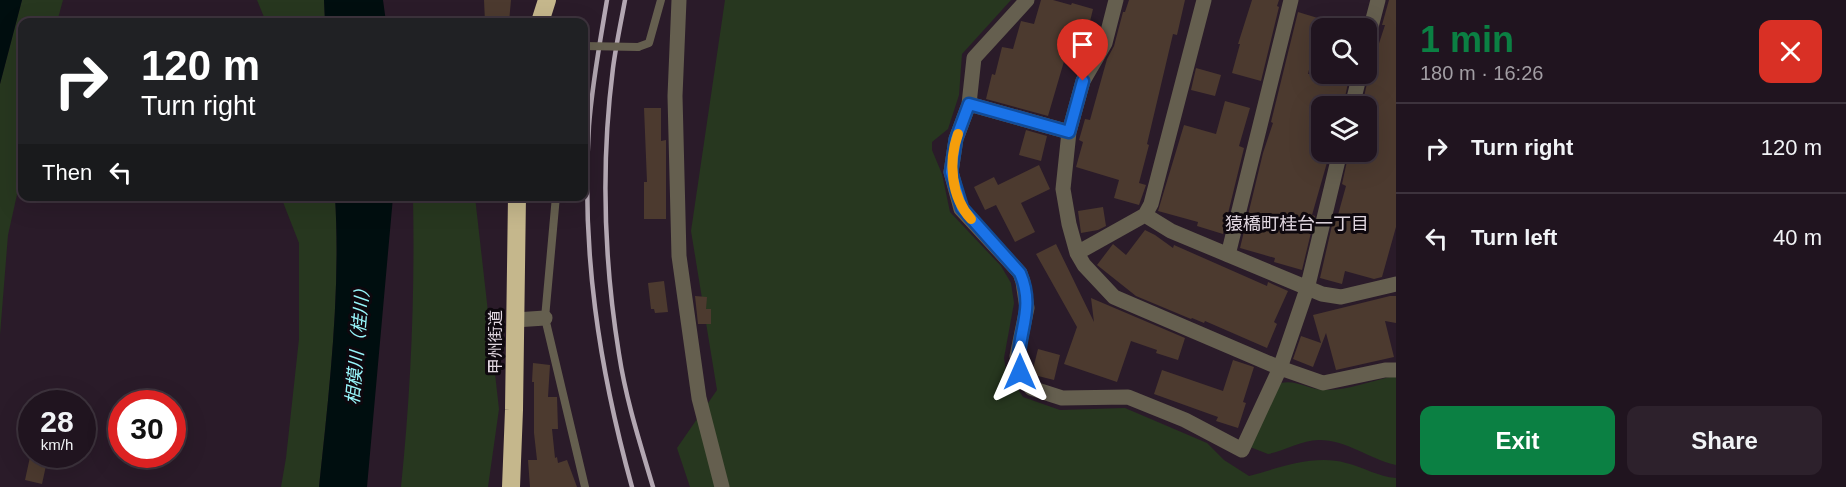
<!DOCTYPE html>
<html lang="en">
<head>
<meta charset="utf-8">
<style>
  body { margin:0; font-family:Arial,"Noto Sans JP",sans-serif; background:#2d212c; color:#f1f3f6; height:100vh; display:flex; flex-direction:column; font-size:22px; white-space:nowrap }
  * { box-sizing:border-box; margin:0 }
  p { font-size:20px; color:#a29ea4 }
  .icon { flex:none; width:33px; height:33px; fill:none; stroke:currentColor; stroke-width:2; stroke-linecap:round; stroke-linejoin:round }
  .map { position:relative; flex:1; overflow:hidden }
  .details { display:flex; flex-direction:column; background:#20141f; width:450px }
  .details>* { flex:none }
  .guide { position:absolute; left:18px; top:18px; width:570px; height:183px; border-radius:12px; box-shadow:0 6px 24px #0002,0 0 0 2px #3d333d; background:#202124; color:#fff; overflow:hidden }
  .fabs { position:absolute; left:1311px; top:18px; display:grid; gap:12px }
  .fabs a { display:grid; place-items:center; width:66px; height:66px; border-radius:12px; background:#20141f; box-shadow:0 6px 24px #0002,0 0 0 2px #3d333d; font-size:30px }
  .speed { position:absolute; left:18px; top:390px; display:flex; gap:12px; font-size:30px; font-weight:700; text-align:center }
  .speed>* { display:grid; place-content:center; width:78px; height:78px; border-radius:50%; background:#20141f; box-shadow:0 6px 24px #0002,0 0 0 2px #3d333d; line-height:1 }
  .speed small { font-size:15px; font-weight:400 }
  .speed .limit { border:9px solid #d22; background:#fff; color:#111 }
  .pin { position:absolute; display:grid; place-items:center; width:51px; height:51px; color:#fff; margin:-62px -26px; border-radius:50% 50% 50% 0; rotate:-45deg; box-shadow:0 0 6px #0007 }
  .pin .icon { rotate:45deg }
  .me { position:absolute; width:66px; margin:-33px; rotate:0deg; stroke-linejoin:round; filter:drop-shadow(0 0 4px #0008) }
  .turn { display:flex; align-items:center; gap:21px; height:126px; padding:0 24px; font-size:27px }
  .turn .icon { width:78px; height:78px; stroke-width:2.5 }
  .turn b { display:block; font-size:42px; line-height:51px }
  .then { display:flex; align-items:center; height:57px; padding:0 24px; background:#0003; gap:12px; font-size:22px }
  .round { display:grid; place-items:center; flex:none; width:63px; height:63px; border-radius:12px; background:#2d212c }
  .summary { display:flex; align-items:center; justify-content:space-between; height:102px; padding:0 24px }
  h1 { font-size:36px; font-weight:800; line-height:45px; color:#0b8043 }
  .button { display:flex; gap:12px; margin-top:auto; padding:12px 24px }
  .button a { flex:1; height:69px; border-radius:12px; background:#0b8043; color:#fff; font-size:24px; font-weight:800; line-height:69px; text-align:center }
  .button a+a { background:#2d212c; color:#f1f3f6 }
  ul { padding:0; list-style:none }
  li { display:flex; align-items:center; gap:18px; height:90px; padding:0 24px; border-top:2px solid #3d333d }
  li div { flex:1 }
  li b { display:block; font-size:22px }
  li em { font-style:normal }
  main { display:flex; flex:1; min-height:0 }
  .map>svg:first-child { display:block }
  .green { fill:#27371f }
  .water { fill:#000e0f }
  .building { fill:#4c3a2f }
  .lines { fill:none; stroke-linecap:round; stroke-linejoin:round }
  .lane { stroke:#655f4f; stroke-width:8 }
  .street { stroke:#655f4f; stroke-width:15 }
  .highway { stroke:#c5b78c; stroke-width:18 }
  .rail { stroke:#b3a7b2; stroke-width:4.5 }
  .lane-bridge { stroke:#655f4f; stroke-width:8 }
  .route-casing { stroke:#114b97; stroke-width:15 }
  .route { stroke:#1a73e8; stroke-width:10 }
  .slow { stroke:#f59e0b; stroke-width:10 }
  .labels { text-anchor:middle; stroke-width:6; stroke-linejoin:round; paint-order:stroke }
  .street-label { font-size:16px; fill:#e1d7e0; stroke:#0e080e }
  .neighbourhood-label { font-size:18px; fill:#e1d7e0; stroke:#0e080e }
  .water-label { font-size:18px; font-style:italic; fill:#98f6fb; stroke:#0e080e }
</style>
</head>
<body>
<main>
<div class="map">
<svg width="1396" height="487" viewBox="0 0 1396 487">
  <rect width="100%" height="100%" fill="#2a1b29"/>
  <path class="green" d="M 22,0 L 63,0 L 57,22 L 22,22 L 22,172 L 8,235 L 0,335 L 0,84 Z
    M 257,0 L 324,0 L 325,22 L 266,22 Z
    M 725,0 L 1011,0 L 962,54 L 959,95 L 948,129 L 932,142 L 932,150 L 942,174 L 950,212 L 1001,266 L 1011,283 L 1014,303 L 1004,358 L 1006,370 L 1023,397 L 1060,410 L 1125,408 L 1207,443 L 1224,460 L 1249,476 C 1279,468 1314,454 1346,463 C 1364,467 1378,477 1396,478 L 1396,487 L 690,487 L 677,448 L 717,390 L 691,231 Z
    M 281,197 L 335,197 C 341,291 329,393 319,487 L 281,487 L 286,458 L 299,339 L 299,243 Z
    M 413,197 L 475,197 L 499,409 L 488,487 L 401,487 C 411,391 415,293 413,197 Z
    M 1394,376 L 1396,376 L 1396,465 C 1369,459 1347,440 1319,440 C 1301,440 1285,451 1268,454 L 1250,447 L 1281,383 C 1296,379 1312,391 1328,390 C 1348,390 1374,380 1394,376 Z"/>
  <path class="water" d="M 0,0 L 22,0 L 0,84 Z
    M 324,0 L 383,0 L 386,22 L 325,22 Z
    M 335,197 L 393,197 L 367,487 L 319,487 C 329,393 341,291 335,197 Z"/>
  <path class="building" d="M 484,0 L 511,0 L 509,22 L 485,22 Z
    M 1041,0 L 1053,0 L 1071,5 L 1072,3 L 1093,9 L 1087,34 L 1081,32 L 1073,61 L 1065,58 L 1048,116 L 986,99 L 992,74 L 995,75 L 1002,47 L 1013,49 L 1021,21 L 1034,24 Z
    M 1129,0 L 1185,0 L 1177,35 L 1173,34 L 1147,144 L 1149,145 L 1139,183 L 1146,185 L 1139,205 L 1114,198 L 1119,180 L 1076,167 L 1083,142 L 1079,140 L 1085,119 L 1090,120 L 1107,59 L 1114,46 L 1123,12 L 1125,12 Z
    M 1252,0 L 1279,0 L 1277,6 L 1279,7 L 1261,81 L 1232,73 L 1240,44 L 1238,44 Z
    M 1389,0 L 1396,0 L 1396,227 L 1382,277 L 1374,279 L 1345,271 L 1342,284 L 1320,278 L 1333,221 L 1336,222 L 1346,186 L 1342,184 L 1349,152 L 1366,152 L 1366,106 L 1362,106 L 1369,74 L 1385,25 L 1382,25 Z
    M 1298,12 L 1321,19 L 1308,74 L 1350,74 L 1343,106 L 1322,106 L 1322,152 L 1330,152 L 1312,215 L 1315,216 L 1302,270 L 1274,262 L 1275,258 L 1240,248 L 1263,153 L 1273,123 L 1271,122 Z
    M 1196,68 L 1221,75 L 1215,96 L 1191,90 Z
    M 1225,101 L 1250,108 L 1239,146 L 1244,148 L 1223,234 L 1197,226 L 1198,222 L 1158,211 L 1184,125 L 1216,134 Z
    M 644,108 L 661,108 L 661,141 L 666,140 L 666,219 L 644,219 L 644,182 L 647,182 Z
    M 1026,130 L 1047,136 L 1041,161 L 1019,155 Z
    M 1039,165 L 1050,189 L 1021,203 L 1035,232 L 1015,242 L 996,205 L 985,210 L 974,187 L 994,177 L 998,185 Z
    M 1103,207 L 1106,226 L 1098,230 L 1081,233 L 1078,211 Z
    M 1145,230 L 1155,235 L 1173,248 L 1174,245 L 1267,286 L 1268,282 L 1288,291 L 1274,322 L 1277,324 L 1267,348 L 1205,321 L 1204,323 L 1192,318 L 1191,319 L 1136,296 L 1097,265 L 1113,244 L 1126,255 Z
    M 1056,244 L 1094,322 L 1091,298 L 1185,338 L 1178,360 L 1156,353 L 1157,350 L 1131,341 L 1117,382 L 1064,364 L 1077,327 L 1036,254 Z
    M 664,281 L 668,312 L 655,313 L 654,309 L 651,309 L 648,283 Z
    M 695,296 L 707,297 L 706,309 L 711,309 L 711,324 L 698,324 Z
    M 1390,296 L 1396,296 L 1396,323 L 1385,321 L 1394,357 L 1336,370 L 1326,333 L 1313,367 L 1293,359 L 1301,336 L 1321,343 L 1313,315 Z
    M 1038,349 L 1060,355 L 1054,380 L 1034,375 L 1032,373 Z
    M 1233,360 L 1254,367 L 1243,402 L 1246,403 L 1238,428 L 1216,421 L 1218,417 L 1154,394 L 1162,370 L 1223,391 Z
    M 533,363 L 550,365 L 548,397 L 557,397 L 558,429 L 552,429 L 555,458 L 557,457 L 558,463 L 567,460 L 577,487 L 530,487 L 528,460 L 537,460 L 534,433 L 534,382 L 532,382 Z
    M 30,457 L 47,461 L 42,484 L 25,480 Z"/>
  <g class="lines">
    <path class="lane" d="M 638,47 L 649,43 L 661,0
      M 556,196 L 545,318 L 585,487"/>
    <path class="street" d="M 679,0 L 675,96 L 679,256 L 699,398 L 722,487
      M 1027,0 L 974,58 L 969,104 L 956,139 L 951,172 L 961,209 L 1020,273 L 1023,282 L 1027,308 L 1017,356 L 1020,372 L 1031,388 L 1062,398 L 1128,397 L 1185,420 L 1242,450 L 1280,368 L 1307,289 L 1340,152
      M 1116,0 L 1105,43 L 1083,81 L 1069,132 L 1063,189 L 1069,224 L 1077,253 L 1084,265 L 1114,297 L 1280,368 L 1323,383 L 1385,370 L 1396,370
      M 1204,0 L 1151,204 L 1145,215 L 1171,231 L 1322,294 L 1341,297 L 1396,284
      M 1366,46 L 1378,0
      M 969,104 L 1069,132
      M 1352,106 L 1360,74
      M 1077,253 L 1145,215
      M 1228,255 L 1291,0
      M 515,320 L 545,318"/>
    <path class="highway" d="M 540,22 L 547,0
      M 511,487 L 514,410 L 517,196"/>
    <path class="rail" d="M 607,0 C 600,42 592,84 589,126 C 581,250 599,368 632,487
      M 625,0 C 621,22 616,45 613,68 C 601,162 604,261 619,354 C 626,400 640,443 653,487"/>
    <path class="lane-bridge" d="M 584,46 L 638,47"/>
  </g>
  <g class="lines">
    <defs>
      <path id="route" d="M 1020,372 C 1014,335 1037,312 1020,273 L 962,208 L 951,172 L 956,139 L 969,104 L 1069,132 L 1083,81"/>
    </defs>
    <use href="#route" class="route-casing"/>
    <use href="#route" class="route"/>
    <path class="slow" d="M 958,134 C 948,162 951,197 971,219"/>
  </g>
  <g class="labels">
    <g class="street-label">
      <text transform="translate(495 342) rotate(-90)" y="6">甲州街道</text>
    </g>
    <g class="neighbourhood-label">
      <text x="1297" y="230">猿橋町桂台一丁目</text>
    </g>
    <g class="water-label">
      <text transform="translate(358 342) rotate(-85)" y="6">相模川（桂川）</text>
    </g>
  </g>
</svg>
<div class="fabs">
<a><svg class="icon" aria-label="search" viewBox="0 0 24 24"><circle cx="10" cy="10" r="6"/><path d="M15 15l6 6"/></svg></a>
<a><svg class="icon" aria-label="layers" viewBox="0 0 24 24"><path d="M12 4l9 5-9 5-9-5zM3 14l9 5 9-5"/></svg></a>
</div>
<div class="speed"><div>28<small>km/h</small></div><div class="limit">30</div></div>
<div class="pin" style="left:1083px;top:81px;background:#d93025"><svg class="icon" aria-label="arrive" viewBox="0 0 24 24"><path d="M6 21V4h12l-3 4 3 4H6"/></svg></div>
<svg class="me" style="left:1020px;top:372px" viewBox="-20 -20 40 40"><path d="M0-17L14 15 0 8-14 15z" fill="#1a73e8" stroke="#fff" stroke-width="4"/></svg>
<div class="guide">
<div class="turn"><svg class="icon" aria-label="right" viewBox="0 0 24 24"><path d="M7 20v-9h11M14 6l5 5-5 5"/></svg><div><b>120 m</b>Turn right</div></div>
<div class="then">Then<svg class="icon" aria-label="left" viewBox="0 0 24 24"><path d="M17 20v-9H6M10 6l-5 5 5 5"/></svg></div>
</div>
</div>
<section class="details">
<div class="summary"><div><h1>1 min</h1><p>180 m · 16:26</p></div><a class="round" style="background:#d93025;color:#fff"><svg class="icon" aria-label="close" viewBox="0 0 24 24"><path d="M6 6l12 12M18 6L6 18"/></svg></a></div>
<ul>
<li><svg class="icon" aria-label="right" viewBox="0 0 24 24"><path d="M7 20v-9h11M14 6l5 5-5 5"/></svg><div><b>Turn right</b></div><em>120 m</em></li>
<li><svg class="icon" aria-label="left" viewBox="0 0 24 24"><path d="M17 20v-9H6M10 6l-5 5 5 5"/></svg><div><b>Turn left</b></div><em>40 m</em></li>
</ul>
<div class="button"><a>Exit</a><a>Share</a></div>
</section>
</main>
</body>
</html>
